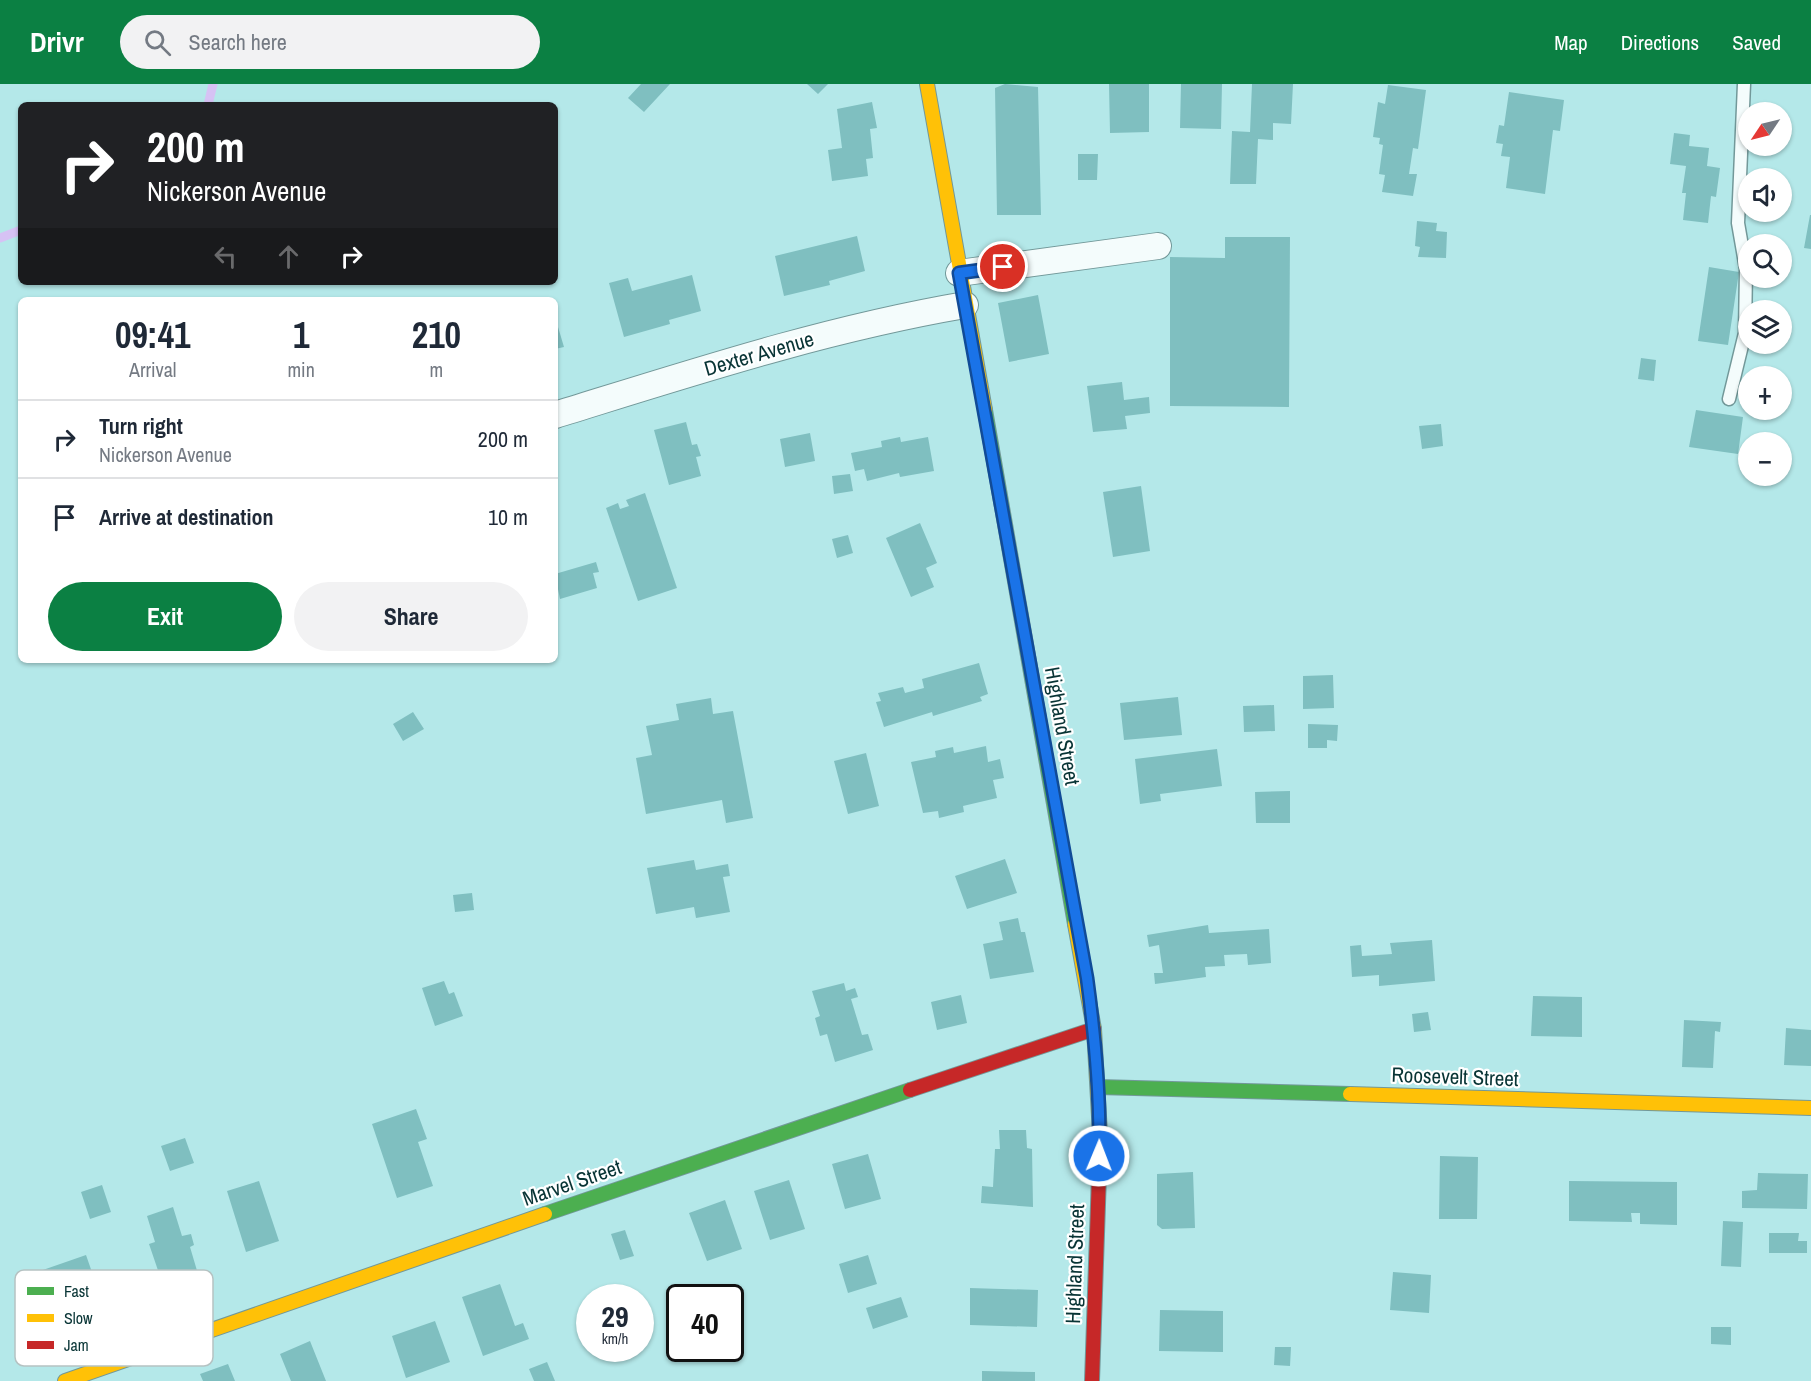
<!DOCTYPE html>
<html lang="en">
<head>
<meta charset="utf-8">
<style>
  body { margin:0; font-family:"Archivo Narrow",sans-serif; background:#f2f2f3; color:#1f2937; height:100vh; display:flex; flex-direction:column; font-size:22px; white-space:nowrap }
  * { box-sizing:border-box; margin:0 }
  p { font-size:20px; color:#747a83 }
  .icon { flex:none; width:33px; height:33px; fill:none; stroke:currentColor; stroke-width:2; stroke-linecap:round; stroke-linejoin:round }
  .map { position:relative; flex:1; overflow:hidden }
  .side { position:absolute; left:18px; top:213px; width:540px; height:366px; display:flex; flex-direction:column; background:#fff; border-radius:9px; box-shadow:0 2px 4px #0004 }
  .side>* { flex:none }
  .banner { position:absolute; left:18px; top:18px; width:540px; height:183px; border-radius:9px; box-shadow:0 2px 4px #0004; background:#202124; color:#fff; overflow:hidden }
  .needle { width:39px; rotate:235deg }
  .fabs { position:absolute; left:1738px; top:18px; display:grid; gap:12px }
  .fabs a { display:grid; place-items:center; width:54px; height:54px; border-radius:50%; background:#fff; box-shadow:0 2px 4px #0004; font-size:30px }
  .speed { position:absolute; left:576px; top:1200px; display:flex; gap:12px; font-size:30px; font-weight:700; text-align:center }
  .speed>* { display:grid; place-content:center; width:78px; height:78px; border-radius:50%; background:#fff; box-shadow:0 2px 4px #0004; line-height:1 }
  .speed small { font-size:15px; font-weight:400 }
  .speed .limit { border:3px solid #111; border-radius:9px; background:#fff; color:#111 }
  .pin { position:absolute; display:grid; place-items:center; width:51px; height:51px; color:#fff; margin:-26px; border:3px solid #fff; border-radius:50%; box-shadow:0 2px 6px #0007 }
  .me { position:absolute; width:66px; margin:-33px; rotate:1deg; stroke-linejoin:round; filter:drop-shadow(0 0 4px #0008) }
  .turn { display:flex; align-items:center; gap:21px; height:126px; padding:0 30px; font-size:27px }
  .turn .icon { width:78px; height:78px; stroke-width:2.5 }
  .turn b { display:block; font-size:42px; line-height:51px }
  .lanes { display:flex; align-items:center; height:57px; padding:0 30px; background:#0003; justify-content:center; gap:30px; direction:ltr }
  .lanes .off { opacity:.35 }
  .eta { display:flex; justify-content:space-evenly; align-items:center; height:102px; text-align:center }
  .eta b { font-size:36px; font-weight:700; line-height:42px }
  .button { display:flex; gap:12px; margin-top:auto; padding:12px 30px }
  .button a { flex:1; height:69px; border-radius:36px; background:#0b8043; color:#fff; font-size:24px; font-weight:700; line-height:69px; text-align:center }
  .button a+a { background:#f2f2f3; color:#1f2937 }
  ul { padding:0; list-style:none }
  li { display:flex; align-items:center; gap:18px; height:78px; padding:0 30px; border-top:2px solid #e0e1e3 }
  li div { flex:1 }
  li b { display:block; font-size:22px }
  li em { font-style:normal }
  header { display:flex; align-items:center; gap:36px; box-sizing:border-box; height:84px; padding:0 30px; background:#0b8043; color:#fff }
  header strong { font-size:28px }
  nav { display:flex; gap:33px; margin-inline-start:auto; font-size:21px }
  .search { width:420px; height:54px; background:#f2f2f3; display:flex; align-items:center; gap:15px; box-sizing:border-box; padding:0 21px; border-radius:33px; color:#747a83; font-size:22px }
  .map>svg:first-child { display:block }
  .lines { fill:none; stroke-linecap:round; stroke-linejoin:round }
  .stream { stroke:#d6c2f4; stroke-width:9 }
  .building { fill:#7fbfc0 }
  .lane-casing { stroke:#729899; stroke-width:15 }
  .street-casing { stroke:#729899; stroke-width:28 }
  .fast-casing { stroke:#729899; stroke-width:16 }
  .slow-casing { stroke:#729899; stroke-width:16 }
  .jam-casing { stroke:#729899; stroke-width:16 }
  .lane { stroke:#f4fcfc; stroke-width:12 }
  .street { stroke:#f4fcfc; stroke-width:26 }
  .fast { stroke:#4caf50; stroke-width:14 }
  .slow { stroke:#ffc107; stroke-width:14 }
  .jam { stroke:#c62828; stroke-width:14 }
  .route-casing { stroke:#114b97; stroke-width:15 }
  .route { stroke:#1a73e8; stroke-width:10 }
  .labels { text-anchor:middle; stroke-width:4.5; stroke-linejoin:round; paint-order:stroke }
  .street-label { font-size:21px; fill:#083435; stroke:#fff }
  .key { fill:#fff; stroke:#b5c2c2; stroke-width:1.5 }
  .key-label { font-size:16px; fill:#083435 }
</style>
</head>
<body>
<header>
<strong>Drivr</strong>
<div class="search"><svg class="icon" aria-label="search" viewBox="0 0 24 24"><circle cx="10" cy="10" r="6"/><path d="M15 15l6 6"/></svg>Search here</div>
<nav><a>Map</a><a>Directions</a><a>Saved</a></nav>
</header>
<div class="map">
<svg width="1811" height="1297" viewBox="0 0 1811 1297">
  <rect width="100%" height="100%" fill="#b4e8e9"/>
  <g class="lines">
    <path class="stream" d="M 208,21 L 213,0
      M 0,154 L 21,146"/>
  </g>
  <path class="building" d="M 641,0 L 670,0 L 644,28 L 628,14 Z
    M 807,0 L 828,0 L 818,10 Z
    M 1005,0 L 1038,3 L 1041,131 L 997,131 L 995,4 Z
    M 1109,0 L 1149,0 L 1149,48 L 1110,49 Z
    M 1181,0 L 1222,0 L 1221,45 L 1180,44 Z
    M 1252,0 L 1293,0 L 1291,40 L 1273,39 L 1273,56 L 1258,55 L 1256,100 L 1230,100 L 1232,47 L 1250,48 Z
    M 1388,1 L 1426,6 L 1418,65 L 1413,64 L 1409,90 L 1417,90 L 1413,112 L 1382,108 L 1385,91 L 1379,90 L 1383,61 L 1379,60 L 1380,54 L 1373,53 L 1378,18 L 1385,20 Z
    M 1509,8 L 1564,16 L 1560,47 L 1553,46 L 1545,110 L 1506,104 L 1510,73 L 1501,72 L 1503,60 L 1496,59 L 1499,41 L 1504,42 Z
    M 872,18 L 877,44 L 870,45 L 873,74 L 866,75 L 868,92 L 832,97 L 828,66 L 842,64 L 837,25 Z
    M 1674,49 L 1690,51 L 1689,62 L 1709,64 L 1707,82 L 1720,84 L 1716,113 L 1711,112 L 1708,139 L 1683,136 L 1686,109 L 1682,109 L 1686,82 L 1670,80 Z
    M 1078,70 L 1098,70 L 1097,96 L 1078,96 Z
    M 1810,131 L 1811,131 L 1811,165 L 1804,164 Z
    M 1417,137 L 1437,139 L 1436,147 L 1447,148 L 1446,174 L 1418,173 L 1420,163 L 1415,162 Z
    M 857,152 L 865,187 L 829,197 L 830,201 L 784,212 L 775,172 Z
    M 1225,153 L 1290,153 L 1289,323 L 1170,322 L 1170,173 L 1225,174 Z
    M 1709,183 L 1739,188 L 1728,261 L 1698,257 Z
    M 692,191 L 701,227 L 669,236 L 670,240 L 624,253 L 609,199 L 628,194 L 632,207 Z
    M 1038,211 L 1049,270 L 1009,278 L 998,219 Z
    M 555,233 L 564,263 L 555,265 Z
    M 1641,274 L 1656,276 L 1654,297 L 1638,295 Z
    M 1122,298 L 1124,316 L 1149,313 L 1150,329 L 1125,332 L 1127,345 L 1093,348 L 1087,302 Z
    M 1696,326 L 1743,333 L 1738,370 L 1689,363 Z
    M 686,338 L 692,361 L 697,360 L 701,372 L 696,373 L 701,392 L 669,401 L 654,346 Z
    M 1441,340 L 1443,362 L 1422,365 L 1419,342 Z
    M 810,349 L 815,377 L 785,383 L 780,355 Z
    M 900,353 L 901,358 L 928,353 L 934,387 L 900,393 L 899,389 L 867,397 L 864,385 L 855,387 L 851,369 L 882,363 L 881,357 Z
    M 850,390 L 853,407 L 834,410 L 832,392 Z
    M 1141,402 L 1150,467 L 1113,473 L 1103,408 Z
    M 645,409 L 677,504 L 638,517 L 606,424 L 618,419 L 620,425 L 629,422 L 626,416 Z
    M 920,439 L 937,479 L 926,484 L 934,503 L 911,513 L 886,454 Z
    M 848,451 L 853,469 L 837,474 L 832,455 Z
    M 596,478 L 599,488 L 593,489 L 597,504 L 560,515 L 555,490 Z
    M 979,579 L 988,610 L 980,613 L 982,617 L 933,632 L 932,628 L 884,643 L 876,618 L 881,617 L 878,609 L 903,603 L 905,609 L 924,604 L 922,595 Z
    M 1333,591 L 1334,624 L 1303,625 L 1303,592 Z
    M 1178,613 L 1182,651 L 1124,656 L 1120,619 Z
    M 711,614 L 713,630 L 733,627 L 753,734 L 726,739 L 722,716 L 646,730 L 636,674 L 652,671 L 646,642 L 679,636 L 676,620 Z
    M 1274,621 L 1275,647 L 1244,648 L 1243,622 Z
    M 413,628 L 424,645 L 403,657 L 393,640 Z
    M 1308,640 L 1338,641 L 1337,657 L 1327,656 L 1327,664 L 1308,664 Z
    M 986,662 L 988,678 L 1000,675 L 1004,694 L 993,696 L 997,714 L 963,722 L 964,728 L 939,734 L 938,727 L 923,729 L 911,678 L 936,673 L 935,667 L 953,663 L 954,669 Z
    M 1217,665 L 1222,702 L 1160,710 L 1161,717 L 1140,720 L 1135,675 Z
    M 866,669 L 879,722 L 848,730 L 834,677 Z
    M 1290,707 L 1290,739 L 1256,739 L 1255,708 Z
    M 1005,775 L 1017,809 L 967,825 L 955,792 Z
    M 694,776 L 696,786 L 728,780 L 730,792 L 723,793 L 730,828 L 696,834 L 694,823 L 656,830 L 647,784 Z
    M 472,809 L 474,826 L 455,828 L 453,811 Z
    M 1018,834 L 1021,848 L 1025,848 L 1034,888 L 990,895 L 983,860 L 1003,856 L 999,838 Z
    M 1208,841 L 1209,849 L 1269,845 L 1271,879 L 1248,881 L 1247,870 L 1224,871 L 1225,882 L 1205,883 L 1206,893 L 1155,900 L 1154,889 L 1163,889 L 1159,861 L 1149,863 L 1147,851 Z
    M 1432,856 L 1435,897 L 1379,902 L 1379,891 L 1352,893 L 1350,862 L 1361,861 L 1362,872 L 1392,870 L 1390,859 Z
    M 444,897 L 449,910 L 454,908 L 463,932 L 435,942 L 422,904 Z
    M 844,899 L 846,907 L 855,904 L 858,913 L 851,915 L 862,951 L 868,950 L 873,966 L 835,978 L 827,950 L 820,952 L 815,934 L 820,932 L 812,907 Z
    M 961,911 L 967,939 L 937,946 L 931,918 Z
    M 1533,912 L 1582,913 L 1582,953 L 1531,952 Z
    M 1428,928 L 1431,946 L 1414,948 L 1412,930 Z
    M 1684,936 L 1721,938 L 1720,948 L 1715,947 L 1713,984 L 1682,983 Z
    M 1786,944 L 1811,946 L 1811,982 L 1784,981 Z
    M 416,1025 L 427,1055 L 418,1058 L 433,1102 L 397,1114 L 372,1040 Z
    M 999,1046 L 1026,1046 L 1027,1064 L 1032,1065 L 1033,1123 L 981,1119 L 982,1102 L 993,1103 L 995,1065 L 1000,1065 Z
    M 185,1054 L 194,1079 L 170,1087 L 161,1062 Z
    M 868,1070 L 881,1115 L 845,1125 L 832,1080 Z
    M 1440,1072 L 1478,1073 L 1477,1135 L 1439,1135 Z
    M 1193,1088 L 1195,1144 L 1162,1145 L 1157,1141 L 1157,1090 Z
    M 1758,1089 L 1808,1090 L 1807,1125 L 1742,1124 L 1742,1107 L 1757,1106 Z
    M 789,1096 L 805,1145 L 770,1156 L 754,1107 Z
    M 259,1097 L 279,1157 L 246,1168 L 227,1107 Z
    M 1569,1097 L 1677,1098 L 1677,1141 L 1640,1140 L 1640,1129 L 1631,1129 L 1632,1138 L 1569,1137 Z
    M 102,1101 L 111,1128 L 90,1135 L 81,1108 Z
    M 725,1116 L 742,1165 L 707,1177 L 689,1129 Z
    M 173,1123 L 182,1152 L 191,1150 L 194,1161 L 190,1163 L 198,1190 L 163,1201 L 149,1160 L 155,1158 L 147,1132 Z
    M 1723,1137 L 1743,1138 L 1741,1183 L 1721,1182 Z
    M 625,1146 L 634,1172 L 620,1176 L 611,1150 Z
    M 1769,1149 L 1799,1149 L 1798,1157 L 1807,1157 L 1807,1169 L 1769,1169 Z
    M 86,1171 L 101,1214 L 56,1230 L 52,1220 L 37,1225 L 31,1207 L 45,1202 L 40,1187 Z
    M 868,1171 L 877,1200 L 848,1209 L 839,1180 Z
    M 1393,1188 L 1431,1191 L 1429,1229 L 1390,1226 Z
    M 500,1200 L 515,1242 L 523,1239 L 529,1255 L 483,1272 L 462,1213 Z
    M 970,1204 L 1038,1206 L 1037,1243 L 970,1241 Z
    M 901,1213 L 908,1233 L 873,1245 L 866,1224 Z
    M 1160,1226 L 1223,1227 L 1223,1268 L 1159,1267 Z
    M 435,1237 L 450,1278 L 406,1294 L 392,1252 Z
    M 1711,1243 L 1731,1243 L 1731,1261 L 1711,1260 Z
    M 310,1257 L 326,1297 L 291,1297 L 280,1270 Z
    M 1275,1263 L 1291,1263 L 1290,1282 L 1274,1281 Z
    M 547,1278 L 555,1297 L 534,1297 L 529,1285 Z
    M 228,1280 L 235,1297 L 203,1297 L 200,1290 Z
    M 982,1287 L 1035,1288 L 1035,1297 L 982,1297 Z"/>
  <g class="lines">
    <defs>
      <path id="lane" d="M 1729,315 L 1745,249 L 1746,185 L 1738,139 L 1744,0"/>
      <path id="street" d="M 959,189 L 1158,162
        M 555,331 C 691,289 825,245 965,221"/>
      <path id="fast" d="M 985,326 L 1075,840
        M 1098,1003 L 1350,1010
        M 545,1130 L 910,1006"/>
      <path id="slow" d="M 927,0 L 985,326
        M 1075,840 L 1094,945 L 1100,1050 L 1099,1091
        M 1350,1010 L 1811,1024
        M 65,1297 L 545,1130"/>
      <path id="jam" d="M 910,1006 L 1094,945
        M 1092,1297 L 1099,1091"/>
    </defs>
    <use href="#lane" class="lane-casing"/>
    <use href="#street" class="street-casing"/>
    <use href="#fast" class="fast-casing"/>
    <use href="#slow" class="slow-casing"/>
    <use href="#jam" class="jam-casing"/>
    <use href="#lane" class="lane"/>
    <use href="#street" class="street"/>
    <use href="#fast" class="fast"/>
    <use href="#slow" class="slow"/>
    <use href="#jam" class="jam"/>
  </g>
  <g class="lines">
    <defs>
      <path id="route" d="M 1003,183 L 959,189 L 1087,894 C 1095,953 1101,1012 1099,1072"/>
    </defs>
    <use href="#route" class="route-casing"/>
    <use href="#route" class="route"/>
  </g>
  <g class="labels">
    <g class="street-label">
      <text transform="translate(759 270) rotate(-16)" y="7">Dexter Avenue</text>
      <text transform="translate(1062 642) rotate(80)" y="7">Highland Street</text>
      <text transform="translate(1455 993) rotate(2)" y="7">Roosevelt Street</text>
      <text transform="translate(572 1099) rotate(-19)" y="7">Marvel Street</text>
      <text transform="translate(1075 1180) rotate(-88)" y="7">Highland Street</text>
    </g>
  </g>
  <rect x="15" y="1186" width="198" height="96" rx="9" class="key"/>
  <rect x="27" y="1203" width="27" height="8" fill="#4caf50"/>
  <rect x="27" y="1230" width="27" height="8" fill="#ffc107"/>
  <rect x="27" y="1257" width="27" height="8" fill="#c62828"/>
  <g class="key-label">
    <text x="64" y="1213">Fast</text>
    <text x="64" y="1240">Slow</text>
    <text x="64" y="1267">Jam</text>
  </g>
</svg>
<div class="fabs">
<a><svg class="needle" viewBox="-14 -14 28 28"><path d="M0-13l5 13h-10z" fill="#e53935"/><path d="M0 13l5-13h-10z" fill="#747a83"/></svg></a>
<a><svg class="icon" aria-label="sound" viewBox="0 0 24 24"><path d="M4 9h4l5-4v14l-5-4H4zM17 9q2 3 0 6"/></svg></a>
<a><svg class="icon" aria-label="search" viewBox="0 0 24 24"><circle cx="10" cy="10" r="6"/><path d="M15 15l6 6"/></svg></a>
<a><svg class="icon" aria-label="layers" viewBox="0 0 24 24"><path d="M12 4l9 5-9 5-9-5zM3 14l9 5 9-5"/></svg></a>
<a>+</a>
<a>−</a>
</div>
<div class="speed"><div>29<small>km/h</small></div><div class="limit">40</div></div>
<div class="pin" style="left:1003px;top:183px;background:#d93025"><svg class="icon" aria-label="arrive" viewBox="0 0 24 24"><path d="M6 21V4h12l-3 4 3 4H6"/></svg></div>
<svg class="me" style="left:1099px;top:1072px" viewBox="-20 -20 40 40"><circle r="17" fill="#1a73e8" stroke="#fff" stroke-width="3"/><path d="M0-11L8 9 0 5-8 9z" fill="#fff"/></svg>
<div class="banner">
<div class="turn"><svg class="icon" aria-label="right" viewBox="0 0 24 24"><path d="M7 20v-9h11M14 6l5 5-5 5"/></svg><div><b>200 m</b>Nickerson Avenue</div></div>
<div class="lanes"><svg class="icon off" aria-label="left" viewBox="0 0 24 24"><path d="M17 20v-9H6M10 6l-5 5 5 5"/></svg><svg class="icon off" aria-label="ahead" viewBox="0 0 24 24"><path d="M12 20V5M6 11l6-6 6 6"/></svg><svg class="icon" aria-label="right" viewBox="0 0 24 24"><path d="M7 20v-9h11M14 6l5 5-5 5"/></svg></div>
</div>
<section class="side">
<div class="eta">
<div><b>09:41</b><p>Arrival</p></div>
<div><b>1</b><p>min</p></div>
<div><b>210</b><p>m</p></div>
</div>
<ul>
<li><svg class="icon" aria-label="right" viewBox="0 0 24 24"><path d="M7 20v-9h11M14 6l5 5-5 5"/></svg><div><b>Turn right</b><p>Nickerson Avenue</p></div><em>200 m</em></li>
<li><svg class="icon" aria-label="arrive" viewBox="0 0 24 24"><path d="M6 21V4h12l-3 4 3 4H6"/></svg><div><b>Arrive at destination</b></div><em>10 m</em></li>
</ul>
<div class="button"><a>Exit</a><a>Share</a></div>
</section>
</div>
</body>
</html>
